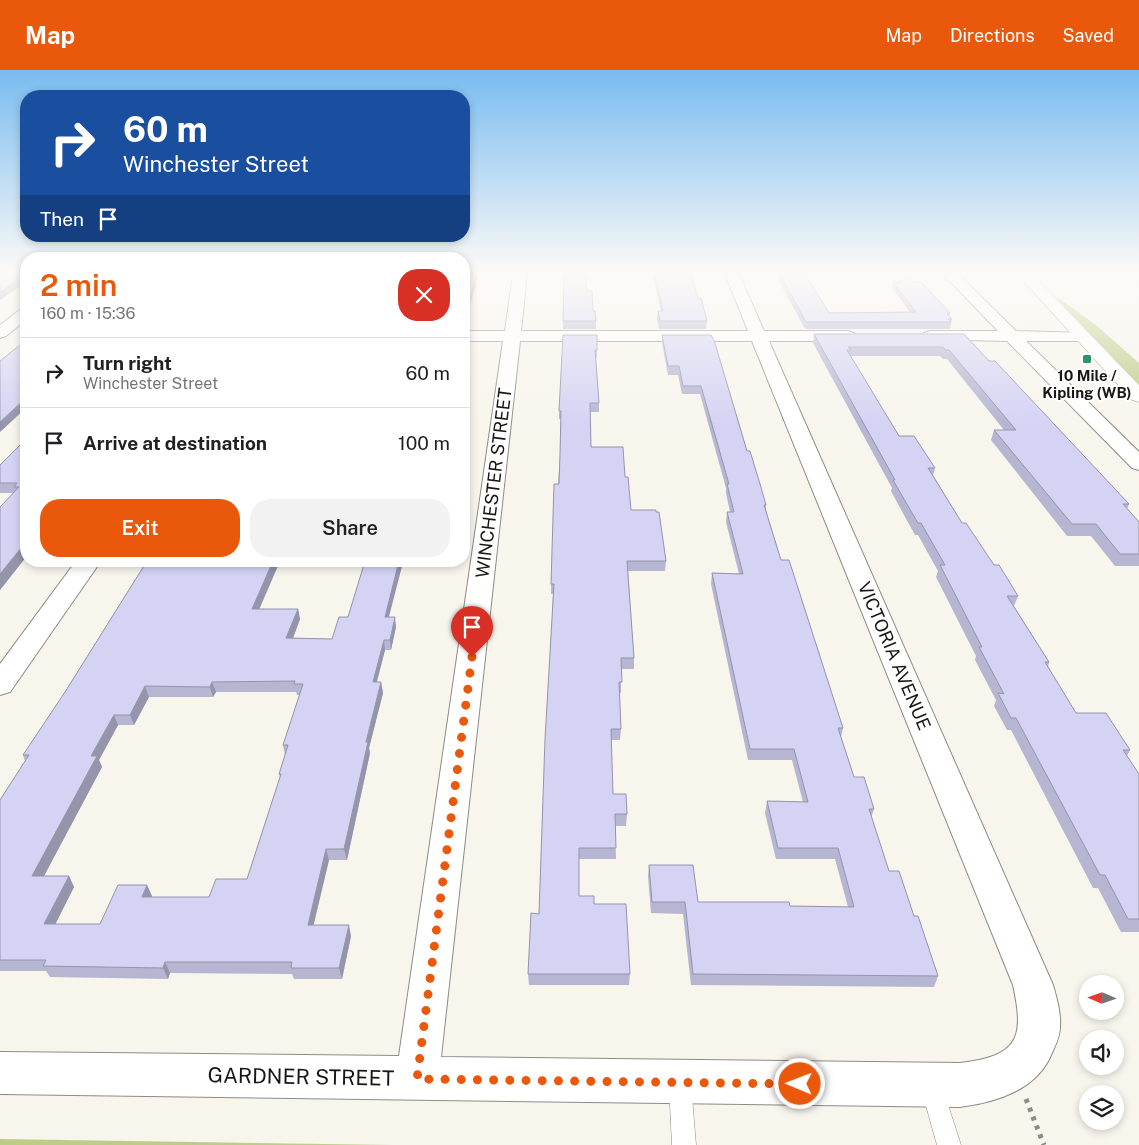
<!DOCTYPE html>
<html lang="en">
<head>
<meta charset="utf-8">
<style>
  body { margin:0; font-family:"Public Sans",sans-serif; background:#f2f2f2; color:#202124; height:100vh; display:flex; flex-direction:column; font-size:19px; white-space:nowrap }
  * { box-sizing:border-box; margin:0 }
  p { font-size:16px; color:#757577 }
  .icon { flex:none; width:28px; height:28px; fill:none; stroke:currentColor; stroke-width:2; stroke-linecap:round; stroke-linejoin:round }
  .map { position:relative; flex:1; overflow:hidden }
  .panel { position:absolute; left:20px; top:182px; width:450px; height:315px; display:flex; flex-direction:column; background:#fff; border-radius:20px; box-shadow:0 2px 8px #0003 }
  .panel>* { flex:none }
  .banner { position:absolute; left:20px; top:20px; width:450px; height:152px; border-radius:20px; box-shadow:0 2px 8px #0003; background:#1a4fa0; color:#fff; overflow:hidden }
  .needle { width:32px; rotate:272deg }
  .buttons { position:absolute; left:1079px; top:905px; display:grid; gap:10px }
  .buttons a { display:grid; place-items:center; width:45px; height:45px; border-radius:50%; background:#fff; box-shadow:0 2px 8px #0003; font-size:25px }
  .pin { position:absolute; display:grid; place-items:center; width:42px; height:42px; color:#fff; margin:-51px -21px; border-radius:50% 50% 50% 0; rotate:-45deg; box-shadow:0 0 5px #0007 }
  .pin .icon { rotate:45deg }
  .me { position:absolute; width:55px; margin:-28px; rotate:271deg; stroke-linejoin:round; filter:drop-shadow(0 0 4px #0008) }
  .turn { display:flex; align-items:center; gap:18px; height:105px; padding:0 20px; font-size:22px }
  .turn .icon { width:65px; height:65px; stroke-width:2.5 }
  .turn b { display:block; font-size:35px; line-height:42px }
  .then { display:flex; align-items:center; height:48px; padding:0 20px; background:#0003; gap:10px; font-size:19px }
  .round { display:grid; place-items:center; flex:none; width:52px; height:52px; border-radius:20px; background:#f2f2f2 }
  .summary { display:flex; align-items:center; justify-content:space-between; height:85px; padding:0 20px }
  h1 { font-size:30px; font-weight:600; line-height:38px; color:#ea580c }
  .cta { display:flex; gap:10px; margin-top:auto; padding:10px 20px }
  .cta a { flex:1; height:58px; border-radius:20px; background:#ea580c; color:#fff; font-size:20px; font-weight:600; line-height:58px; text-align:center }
  .cta a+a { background:#f2f2f2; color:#202124 }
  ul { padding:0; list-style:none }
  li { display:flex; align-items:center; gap:15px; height:70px; padding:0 20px; border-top:1px solid #e0e0e0 }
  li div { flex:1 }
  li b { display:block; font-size:19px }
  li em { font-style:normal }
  header { display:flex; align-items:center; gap:30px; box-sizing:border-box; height:70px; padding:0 25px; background:#ea580c; color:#fff }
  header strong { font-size:24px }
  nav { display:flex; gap:28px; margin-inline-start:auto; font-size:18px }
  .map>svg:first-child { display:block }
  .green { fill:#bdcd85 }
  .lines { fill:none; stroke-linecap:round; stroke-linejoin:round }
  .lane-casing { stroke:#8e8b84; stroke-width:1 }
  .street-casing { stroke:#8e8b84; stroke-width:2 }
  .secondary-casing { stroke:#8e8b84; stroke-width:1 }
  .highway-casing { stroke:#8e8b84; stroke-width:1 }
  .path { stroke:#8d8b86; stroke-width:5; stroke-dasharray:4 5.5; stroke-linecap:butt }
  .lane { fill:#fff; fill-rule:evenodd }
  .street { fill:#fff; fill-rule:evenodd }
  .secondary { fill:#fff; fill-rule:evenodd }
  .highway { fill:#fff; fill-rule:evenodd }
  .wall { fill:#b6b5d2; fill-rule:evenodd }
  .shaded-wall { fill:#9494ab }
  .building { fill:#d4d3f4; stroke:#9494ab; fill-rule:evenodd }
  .route { stroke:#ea580c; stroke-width:9; stroke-dasharray:0 16.2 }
  .poi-dot { fill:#2c926f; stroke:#fff; stroke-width:2 }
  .labels { text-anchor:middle; stroke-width:4; stroke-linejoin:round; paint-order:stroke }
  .far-poi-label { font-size:15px; font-weight:bold; fill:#181714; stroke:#fff }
  .street-label { font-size:18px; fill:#181714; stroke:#fff }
  .near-street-label { font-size:21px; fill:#181714; stroke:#fff }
</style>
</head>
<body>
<header>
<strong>Map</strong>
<nav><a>Map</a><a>Directions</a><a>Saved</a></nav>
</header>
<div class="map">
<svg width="1139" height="1075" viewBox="0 0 1139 1075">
  <rect width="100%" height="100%" fill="#f8f5ed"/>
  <path class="green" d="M 1056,228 L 1059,228 L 1096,255 L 1139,293 L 1139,315 Z
    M 0,1069 L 393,1075 L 0,1075 Z"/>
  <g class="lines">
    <defs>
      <path id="lane" d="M 680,1004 L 688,1007 L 691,1015 L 696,1075 L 672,1075 L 669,1015 L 672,1007 Z
        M 932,1007 L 940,1010 L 961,1075 L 937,1075 L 921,1018 L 924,1010 Z"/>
      <path id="street" d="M 513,204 L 527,204 L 521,261 L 748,261 L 725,204 L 739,204 L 764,261 L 848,261 L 854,263 L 856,266 L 854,269 L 848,271 L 769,271 L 1053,915 C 1057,929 1061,943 1060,957 C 1060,966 1056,974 1052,983 C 1037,1020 997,1032 960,1037 L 0,1024 L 0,982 L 399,986 L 503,271 L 464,271 L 464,261 L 505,261 ZM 520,271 L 752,271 L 1013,915 C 1025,969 1018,986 960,993 L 441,987 Z
        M 943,204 L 958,204 L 1016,261 L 1087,263 L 1089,266 L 1087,269 L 1081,271 L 1026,271 L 1139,382 L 1139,400 L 1132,398 L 1007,271 L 924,269 L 922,266 L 924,263 L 930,261 L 998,261 Z
        M 26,237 L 26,250 L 6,266 L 0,268 L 0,255 L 21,239 Z
        M 76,491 L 101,491 L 10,622 L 0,625 L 0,594 Z"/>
      <path id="secondary" d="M 1017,204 L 1032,204 L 1139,315 L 1139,332 L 1132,330 Z"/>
      <path id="highway" d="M 1128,204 L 1139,204 L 1139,211 L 1134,210 Z"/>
    </defs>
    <use href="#lane" class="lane-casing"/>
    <use href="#street" class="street-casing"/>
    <use href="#secondary" class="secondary-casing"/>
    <use href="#highway" class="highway-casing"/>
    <path class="path" d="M 1026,1029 L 1044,1075"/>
    <use href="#lane" class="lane"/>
    <use href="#street" class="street"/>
    <use href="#secondary" class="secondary"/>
    <use href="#highway" class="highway"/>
  </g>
  <path class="wall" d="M 564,204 L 586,217 L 596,251 L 596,259 L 563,259 Z
    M 653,204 L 691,204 L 698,228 L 707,251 L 706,259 L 659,259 L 657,249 L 658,241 L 661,241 Z
    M 775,204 L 805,204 L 829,243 L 910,242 L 892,218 L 893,212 L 914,212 L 950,243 L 949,246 L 952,249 L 950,259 L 805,259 Z
    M 814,264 L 964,264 L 989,291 L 1129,434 L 1127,439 L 1139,452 L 1139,496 L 1115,496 L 1091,466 L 1067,466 L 991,370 L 994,360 L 1004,360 L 947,289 L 943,289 L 940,286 L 850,286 L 899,366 L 935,398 L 933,405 L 962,453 L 994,495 L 1018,526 L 1014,536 L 1049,592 L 1048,597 L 1076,643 L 1130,680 L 1127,686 L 1139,704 L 1139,862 L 1121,862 L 1098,818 L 1093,818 L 1011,660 L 1007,660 L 994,636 L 996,630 L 975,590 L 976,586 L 936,507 L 938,501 L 918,465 L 915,465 L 905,447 L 891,421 L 892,418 L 813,273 Z
    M 563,265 L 597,280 L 597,288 L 596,288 L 599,333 L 599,342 L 590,342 L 591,377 L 625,407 L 631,440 L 666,491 L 665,501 L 628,501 L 634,588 L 634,599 L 621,599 L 621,623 L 619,623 L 621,659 L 620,670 L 611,670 L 613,724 L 627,744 L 626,756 L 615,756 L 616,789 L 579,789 L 579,826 L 594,834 L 630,904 L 629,915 L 529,915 L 528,904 L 539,844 L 553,524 L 551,524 L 551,514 L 560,385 L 561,349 L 559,349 L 559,341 Z
    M 662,265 L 711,265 L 747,381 L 766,435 L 766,440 L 781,490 L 843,658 L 841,667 L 854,707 L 874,739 L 871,748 L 889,801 L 914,846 L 938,906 L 934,917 L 691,915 L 683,844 L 651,843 L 648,806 L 649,795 L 698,832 L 790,836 L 848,837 L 835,789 L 776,789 L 765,743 L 767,731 L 803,732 L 792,690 L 748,690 L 711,514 L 712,503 L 739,504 L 726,452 L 727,442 L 730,442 L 726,423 L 726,418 L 700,324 L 682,324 L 678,305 L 668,305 L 662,273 Z
    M 26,371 L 26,487 L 0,520 L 14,423 L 0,423 L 0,395 Z
    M 147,491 L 280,491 L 259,539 L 298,539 L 300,549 L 293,568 L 332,569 L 348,547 L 365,491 L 408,491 L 408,492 L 403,492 L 389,547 L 396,557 L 391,580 L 385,580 L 377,612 L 381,612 L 383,623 L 369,678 L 370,683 L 347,790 L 329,790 L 313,855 L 351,866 L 342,909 L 294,909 L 292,904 L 170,903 L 168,909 L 50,907 L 46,901 L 0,901 L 0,730 L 25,691 L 23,685 L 65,622 ZM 216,622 L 296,622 L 297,625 L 300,625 L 283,675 L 285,685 L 279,704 L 280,708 L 247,809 L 209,827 L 152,827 L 147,815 L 100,854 L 55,854 L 74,817 L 69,806 L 44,806 L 102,697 L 99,690 L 118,655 L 134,655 L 149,627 L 213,627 Z"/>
  <path class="shaded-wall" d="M 25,204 L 26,204 L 26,212 L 0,230 L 0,222 Z
    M 476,204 L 478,204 L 464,260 L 464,252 Z
    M 26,328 L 26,338 L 0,362 L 0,352 Z
    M 26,472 L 26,487 L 0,520 L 0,504 Z
    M 273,491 L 280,491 L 255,549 L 252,539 Z
    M 399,491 L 403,492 L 386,557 L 385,547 Z
    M 298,539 L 300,549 L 289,579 L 286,568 Z
    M 395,547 L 396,557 L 391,580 L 390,570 Z
    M 384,570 L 385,580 L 374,622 L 373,612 Z
    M 212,612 L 216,622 L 213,627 L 210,617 Z
    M 381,612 L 383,623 L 369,678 L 370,683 L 347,790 L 344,779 L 366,672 Z
    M 145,616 L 149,627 L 134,655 L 130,645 Z
    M 114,645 L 118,655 L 99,690 L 102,697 L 38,817 L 32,806 L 91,686 Z
    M 326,779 L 329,790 L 311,866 L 308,855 Z
    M 69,806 L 74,817 L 50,865 L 44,854 Z
    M 147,815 L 152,826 L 147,838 L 142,827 Z
    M 349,855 L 351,866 L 342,909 L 339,898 Z
    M 165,892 L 170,903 L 168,909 L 163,898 Z"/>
  <path class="building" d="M 0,204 L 25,204 L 0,222 Z
    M 464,204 L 476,204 L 464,252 Z
    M 564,204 L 586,204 L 586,217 L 588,221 L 592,221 L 593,241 L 595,241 L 596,251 L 563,251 Z
    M 655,204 L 691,204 L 698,228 L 701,228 L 707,251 L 660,251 L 658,241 L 663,241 Z
    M 780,204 L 805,204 L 829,243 L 916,242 L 893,212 L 900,212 L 908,205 L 914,212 L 921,212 L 950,243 L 947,243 L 952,249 L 948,249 L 951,252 L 806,252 Z
    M 814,264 L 964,264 L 989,291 L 995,291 L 1129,434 L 1123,434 L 1139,452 L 1139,484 L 1120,484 L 1096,454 L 1072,454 L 994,360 L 1016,360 L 949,280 L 945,280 L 943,277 L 848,277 L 851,280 L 847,280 L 899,366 L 914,366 L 935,398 L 928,398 L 962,453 L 966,453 L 994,495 L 999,495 L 1018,526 L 1007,526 L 1049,592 L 1045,592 L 1076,643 L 1106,643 L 1130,680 L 1123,680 L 1139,704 L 1139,849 L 1128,849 L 1105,805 L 1100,805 L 1016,648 L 1011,648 L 998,623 L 1004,624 L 979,577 L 982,577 L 940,495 L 945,495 L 921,453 L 918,453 L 908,436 L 893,410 L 895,410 Z
    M 563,265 L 597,265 L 597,280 L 595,280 L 599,333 L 590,333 L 591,377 L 623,377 L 625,407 L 628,407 L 631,440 L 656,440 L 656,442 L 659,442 L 666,491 L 627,491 L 634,588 L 621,588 L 622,612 L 619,612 L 621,659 L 611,659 L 613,724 L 626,724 L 627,744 L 615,744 L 616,778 L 579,778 L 579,826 L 594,826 L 594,834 L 626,834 L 630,904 L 528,904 L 531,843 L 539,844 L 545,669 L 554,514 L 551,514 L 554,414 L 559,414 L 560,385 L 561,341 L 559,341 Z
    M 662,265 L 711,265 L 714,270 L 747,381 L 750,381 L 760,414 L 766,435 L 764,435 L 781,490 L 789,490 L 843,658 L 838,658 L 854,707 L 864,707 L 874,739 L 869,739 L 889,801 L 899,801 L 914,846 L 918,846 L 938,906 L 693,904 L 685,832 L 652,832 L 649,795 L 693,795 L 698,832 L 789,832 L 790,836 L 854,837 L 838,778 L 778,778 L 767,731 L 808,732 L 794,679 L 750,679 L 712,503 L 743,504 L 727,442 L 734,442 L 727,414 L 729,414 L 701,316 L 683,316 L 679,296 L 668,296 Z
    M 26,270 L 26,328 L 0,352 L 0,291 Z
    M 24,371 L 26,371 L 26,472 L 0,504 L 0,437 L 19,417 L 14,417 L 17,413 L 0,413 L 0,395 Z
    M 147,491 L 273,491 L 252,539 L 298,539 L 286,568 L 332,569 L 339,547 L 348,547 L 365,491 L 399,491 L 385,547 L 395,547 L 390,570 L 384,570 L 373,612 L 381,612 L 366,672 L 368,672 L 344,779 L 326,779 L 308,855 L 349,855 L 339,898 L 291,898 L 292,892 L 165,892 L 163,898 L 43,896 L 46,890 L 0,890 L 0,730 L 29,685 L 23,685 L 65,622 ZM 295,611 L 294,614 L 303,614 L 283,675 L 288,675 L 279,704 L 281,704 L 247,809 L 216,809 L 209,827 L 142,827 L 147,815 L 118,815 L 100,854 L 44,854 L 69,806 L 32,806 L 97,686 L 91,686 L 114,645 L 130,645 L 145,616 L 210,617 L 212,612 Z"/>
  <linearGradient id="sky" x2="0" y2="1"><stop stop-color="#79bbf0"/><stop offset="0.57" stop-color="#fcfaf7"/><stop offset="1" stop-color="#fcfaf7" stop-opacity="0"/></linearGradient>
  <rect width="1139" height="355" fill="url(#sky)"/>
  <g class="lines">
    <path class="route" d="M 472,587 L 417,1009 L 800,1014"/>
  </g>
  <rect class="poi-dot" x="1082" y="284" width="10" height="10" rx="2.5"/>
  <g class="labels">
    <g class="far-poi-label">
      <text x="1087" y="311">10 Mile /<tspan x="1087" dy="17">Kipling (WB)</tspan></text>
    </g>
    <g class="street-label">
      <text transform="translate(494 413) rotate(-83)" y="6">WINCHESTER STREET</text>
      <text transform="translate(894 586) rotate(67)" y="6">VICTORIA AVENUE</text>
    </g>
    <g class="near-street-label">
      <text transform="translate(301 1007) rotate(1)" y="7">GARDNER STREET</text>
    </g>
  </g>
</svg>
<div class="buttons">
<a><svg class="needle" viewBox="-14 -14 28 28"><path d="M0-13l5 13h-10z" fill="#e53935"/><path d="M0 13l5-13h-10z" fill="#757577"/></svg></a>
<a><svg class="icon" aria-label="sound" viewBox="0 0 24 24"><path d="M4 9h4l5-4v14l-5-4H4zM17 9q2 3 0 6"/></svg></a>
<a><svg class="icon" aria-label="layers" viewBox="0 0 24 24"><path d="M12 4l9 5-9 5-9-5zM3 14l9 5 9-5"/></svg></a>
</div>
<div class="pin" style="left:472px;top:587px;background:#d93025"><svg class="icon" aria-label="arrive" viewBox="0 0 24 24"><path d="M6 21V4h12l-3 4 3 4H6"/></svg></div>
<svg class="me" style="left:800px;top:1014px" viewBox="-20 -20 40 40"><circle r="17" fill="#ea580c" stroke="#fff" stroke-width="3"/><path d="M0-11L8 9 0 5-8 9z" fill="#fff"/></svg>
<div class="banner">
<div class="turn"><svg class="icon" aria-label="right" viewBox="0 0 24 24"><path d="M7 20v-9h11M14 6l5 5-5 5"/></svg><div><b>60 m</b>Winchester Street</div></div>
<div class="then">Then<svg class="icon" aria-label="arrive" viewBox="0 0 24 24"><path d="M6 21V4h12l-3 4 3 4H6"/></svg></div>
</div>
<section class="panel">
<div class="summary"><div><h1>2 min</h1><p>160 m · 15:36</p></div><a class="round" style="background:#d93025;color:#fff"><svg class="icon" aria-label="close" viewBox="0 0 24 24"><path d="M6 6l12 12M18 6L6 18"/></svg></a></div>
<ul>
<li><svg class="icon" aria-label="right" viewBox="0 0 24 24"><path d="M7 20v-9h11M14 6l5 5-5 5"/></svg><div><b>Turn right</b><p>Winchester Street</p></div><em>60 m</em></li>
<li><svg class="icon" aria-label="arrive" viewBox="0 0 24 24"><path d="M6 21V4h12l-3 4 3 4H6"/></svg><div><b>Arrive at destination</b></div><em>100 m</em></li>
</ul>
<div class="cta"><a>Exit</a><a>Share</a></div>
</section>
</div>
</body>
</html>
